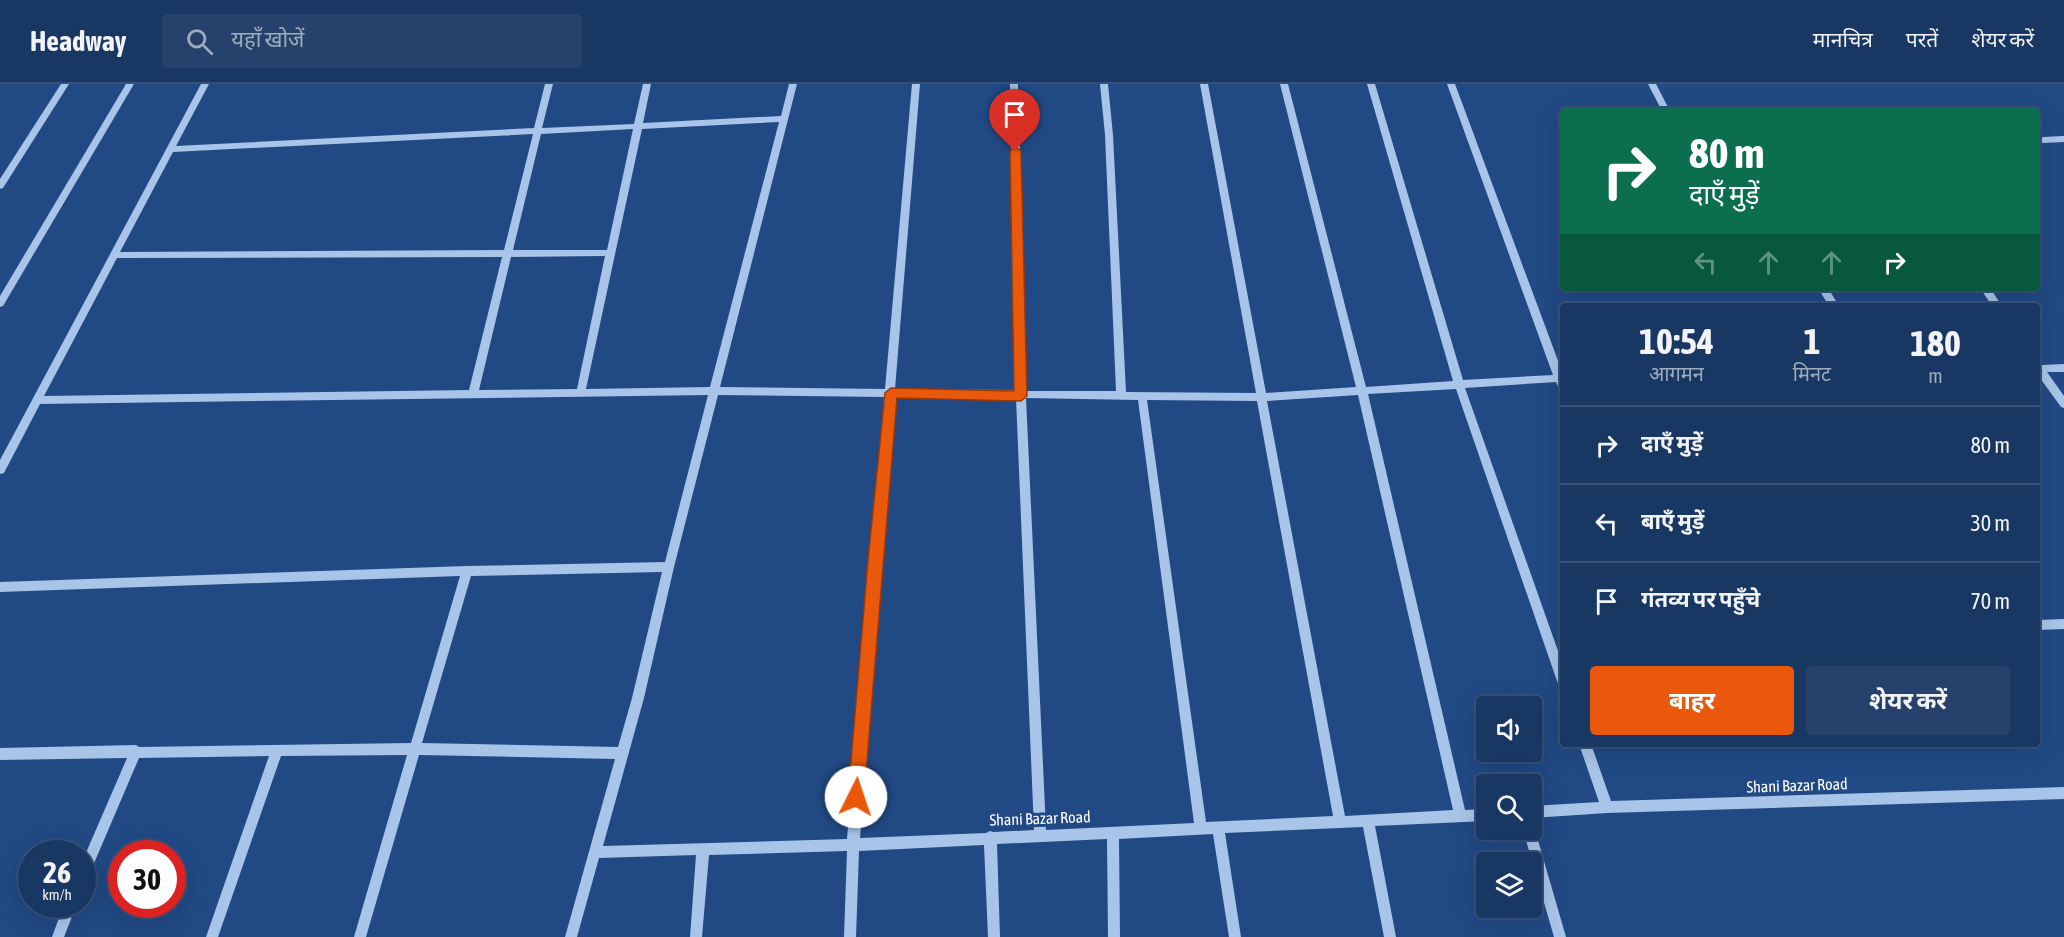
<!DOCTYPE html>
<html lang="hi">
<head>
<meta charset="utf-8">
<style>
  body { margin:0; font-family:"Asap Condensed","Noto Sans Devanagari",sans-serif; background:#26426c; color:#f1f3f6; height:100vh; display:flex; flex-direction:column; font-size:22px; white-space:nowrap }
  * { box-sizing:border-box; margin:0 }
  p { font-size:20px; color:#9facbe }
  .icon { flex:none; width:33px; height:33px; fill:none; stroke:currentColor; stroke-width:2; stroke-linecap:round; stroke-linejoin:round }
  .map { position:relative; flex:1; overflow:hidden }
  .sheet { position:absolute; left:1560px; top:219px; width:480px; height:444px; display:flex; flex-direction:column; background:#193763; border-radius:6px; box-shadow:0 6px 24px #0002,0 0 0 2px #375178 }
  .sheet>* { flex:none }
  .top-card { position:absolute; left:1560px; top:24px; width:480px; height:183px; border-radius:6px; box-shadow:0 6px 24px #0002,0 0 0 2px #375178; background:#0b6e4f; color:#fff; overflow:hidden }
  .buttons { position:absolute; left:1476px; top:612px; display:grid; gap:12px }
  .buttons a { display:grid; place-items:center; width:66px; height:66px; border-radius:6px; background:#193763; box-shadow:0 6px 24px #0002,0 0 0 2px #375178; font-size:30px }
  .speed { position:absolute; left:18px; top:756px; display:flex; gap:12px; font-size:30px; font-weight:700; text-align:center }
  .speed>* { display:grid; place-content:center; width:78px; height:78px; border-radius:50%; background:#193763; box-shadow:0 6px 24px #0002,0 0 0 2px #375178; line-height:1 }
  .speed small { font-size:15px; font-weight:400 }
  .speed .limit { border:9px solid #d22; background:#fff; color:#111 }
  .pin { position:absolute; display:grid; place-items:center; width:51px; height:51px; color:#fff; margin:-62px -26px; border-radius:50% 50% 50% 0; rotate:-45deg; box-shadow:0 0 6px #0007 }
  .pin .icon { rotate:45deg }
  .me { position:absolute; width:66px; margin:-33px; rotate:4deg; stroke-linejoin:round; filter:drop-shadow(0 0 4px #0008) }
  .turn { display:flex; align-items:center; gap:21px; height:126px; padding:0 30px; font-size:27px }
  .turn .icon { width:78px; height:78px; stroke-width:2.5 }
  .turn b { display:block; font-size:42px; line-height:51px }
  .lanes { display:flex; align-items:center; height:57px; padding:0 30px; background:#0003; justify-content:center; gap:30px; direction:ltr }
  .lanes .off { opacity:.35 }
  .eta { display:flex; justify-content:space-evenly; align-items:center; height:102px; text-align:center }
  .eta b { font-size:36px; font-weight:700; line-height:42px }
  .cta { display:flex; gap:12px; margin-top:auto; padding:12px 30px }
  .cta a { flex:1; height:69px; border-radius:6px; background:#ea580c; color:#fff; font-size:24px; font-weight:700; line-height:69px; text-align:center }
  .cta a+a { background:#26426c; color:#f1f3f6 }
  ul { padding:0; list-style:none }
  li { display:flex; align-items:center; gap:18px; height:78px; padding:0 30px; border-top:2px solid #375178 }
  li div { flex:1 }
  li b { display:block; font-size:22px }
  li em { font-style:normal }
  header { display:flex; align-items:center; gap:36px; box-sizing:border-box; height:84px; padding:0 30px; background:#193763; border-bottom:2px solid #375178 }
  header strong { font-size:28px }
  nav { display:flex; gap:33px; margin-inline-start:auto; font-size:21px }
  .search { width:420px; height:54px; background:#26426c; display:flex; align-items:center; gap:15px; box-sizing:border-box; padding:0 21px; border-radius:6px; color:#9facbe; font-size:22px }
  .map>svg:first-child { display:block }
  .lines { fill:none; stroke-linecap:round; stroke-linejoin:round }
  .minor { fill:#a9c4e9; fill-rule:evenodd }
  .route { fill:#ea580c; stroke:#983908; stroke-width:1.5 }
  .labels { text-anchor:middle; stroke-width:6; stroke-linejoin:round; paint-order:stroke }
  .street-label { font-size:16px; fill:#fff; stroke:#214984 }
</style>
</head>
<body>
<header>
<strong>Headway</strong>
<div class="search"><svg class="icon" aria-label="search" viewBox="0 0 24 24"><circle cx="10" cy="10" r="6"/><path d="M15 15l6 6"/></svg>यहाँ खोजें</div>
<nav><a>मानचित्र</a><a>परतें</a><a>शेयर करें</a></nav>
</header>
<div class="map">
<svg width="2064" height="853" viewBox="0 0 2064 853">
  <rect width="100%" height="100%" fill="#214984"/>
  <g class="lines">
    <path class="minor" d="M 61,0 L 69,0 L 3,104 L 0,105 L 0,95 Z
      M 126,0 L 134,0 L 3,222 L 0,223 L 0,212 Z
      M 201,0 L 209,0 L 176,62 L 534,44 L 545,0 L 553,0 L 542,44 L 634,40 L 643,0 L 651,0 L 643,39 L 781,32 L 789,0 L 797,0 L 720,303 L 885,305 L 912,0 L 920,0 L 895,305 L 1016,306 L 1010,0 L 1018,0 L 1026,307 L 1116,307 L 1105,51 L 1100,0 L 1108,0 L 1113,51 L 1126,308 L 1256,309 L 1200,0 L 1208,0 L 1266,309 L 1356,303 L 1280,0 L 1288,0 L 1366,303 L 1453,297 L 1367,0 L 1375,0 L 1463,296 L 1553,291 L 1447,0 L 1455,0 L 1563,290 L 1563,308 L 1560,307 L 1556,298 L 1465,304 L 1563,581 L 1563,602 L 1559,601 L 1557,597 L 1456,305 L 1368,310 L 1465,726 L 1486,725 L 1486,737 L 1375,742 L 1396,853 L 1384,853 L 1363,743 L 1225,749 L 1241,853 L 1229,853 L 1213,750 L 1119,755 L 1120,853 L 1108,853 L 1107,755 L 997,760 L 1000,853 L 988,853 L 984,761 L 859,767 L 856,853 L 844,853 L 847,767 L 709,771 L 702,853 L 690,853 L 696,771 L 599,774 L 577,853 L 565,853 L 615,675 L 419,671 L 366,853 L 354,853 L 407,671 L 281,672 L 218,853 L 206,853 L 269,672 L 139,674 L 86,798 L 82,800 L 82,778 L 127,674 L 0,676 L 0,664 L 136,661 L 139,663 L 411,659 L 460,492 L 0,508 L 0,498 L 467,482 L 665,478 L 708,311 L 40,320 L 4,389 L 0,390 L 0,376 ZM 779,38 L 710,303 L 586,305 L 642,45 ZM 633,45 L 607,166 L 513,166 L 541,50 ZM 533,50 L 504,166 L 120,168 L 173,68 ZM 605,172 L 577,305 L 479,306 L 511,173 ZM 502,173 L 469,306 L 44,312 L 117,174 ZM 718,311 L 884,313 L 847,755 L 603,762 L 644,614 L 674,483 ZM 1358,311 L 1453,726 L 1345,732 L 1267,317 ZM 894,313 L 1016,314 L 1034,746 L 993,748 L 990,747 L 986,749 L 860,754 ZM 1026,314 L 1138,316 L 1194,739 L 1046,746 ZM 1147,316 L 1257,317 L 1333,732 L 1206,738 ZM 662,488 L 632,614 L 618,663 L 422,659 L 471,492 Z
      M 1648,0 L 1656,0 L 1670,27 L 1662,27 Z
      M 2064,52 L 2064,58 L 2043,59 L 2039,56 L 2043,53 Z
      M 1818,204 L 1828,204 L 1839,222 L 1829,222 Z
      M 1980,204 L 1990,204 L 2002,222 L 1992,222 Z
      M 2037,278 L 2042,281 L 2064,280 L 2064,288 L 2047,288 L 2064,312 L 2064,324 L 2061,323 L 2037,290 Z
      M 2064,535 L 2064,545 L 2037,546 L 2037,536 Z
      M 1579,660 L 1591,660 L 1611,717 L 2064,703 L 2064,715 L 1607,729 L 1532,734 L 1532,722 L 1599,718 Z
      M 1532,741 L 1535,746 L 1566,853 L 1554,853 L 1523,746 L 1532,746 Z
      M 64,820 L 77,820 L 64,853 L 52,853 Z"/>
  </g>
  <path class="route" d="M 1015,63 L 1021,67 L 1027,312 L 1021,317 L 897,314 L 864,713 L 862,719 L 856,721 L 851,719 L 848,713 L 868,476 L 885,309 L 891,304 L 1014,307 L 1010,67 Z"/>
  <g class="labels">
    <g class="street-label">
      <text transform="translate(1797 701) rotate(-2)" y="6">Shani Bazar Road</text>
      <text transform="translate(1040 734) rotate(-2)" y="6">Shani Bazar Road</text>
    </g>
  </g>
</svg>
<div class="buttons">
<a><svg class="icon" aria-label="sound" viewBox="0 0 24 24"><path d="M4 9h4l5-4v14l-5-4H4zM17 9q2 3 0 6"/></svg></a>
<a><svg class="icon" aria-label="search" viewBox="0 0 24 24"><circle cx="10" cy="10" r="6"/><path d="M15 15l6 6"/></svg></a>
<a><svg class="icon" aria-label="layers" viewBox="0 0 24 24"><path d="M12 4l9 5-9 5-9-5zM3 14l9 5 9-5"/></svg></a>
</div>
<div class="speed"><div>26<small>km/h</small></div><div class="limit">30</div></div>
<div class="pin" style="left:1015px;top:67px;background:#d93025"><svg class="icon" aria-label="arrive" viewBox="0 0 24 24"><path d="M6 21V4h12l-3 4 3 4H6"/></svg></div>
<svg class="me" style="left:856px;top:713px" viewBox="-20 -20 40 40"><circle r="19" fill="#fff"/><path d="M0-13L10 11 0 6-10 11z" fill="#ea580c"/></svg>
<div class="top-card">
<div class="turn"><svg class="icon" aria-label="right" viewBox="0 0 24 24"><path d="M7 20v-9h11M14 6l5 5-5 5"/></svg><div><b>80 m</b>दाएँ मुड़ें</div></div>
<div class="lanes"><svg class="icon off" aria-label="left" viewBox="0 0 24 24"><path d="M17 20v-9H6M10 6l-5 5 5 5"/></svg><svg class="icon off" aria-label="ahead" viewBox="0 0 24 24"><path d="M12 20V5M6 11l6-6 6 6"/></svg><svg class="icon off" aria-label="ahead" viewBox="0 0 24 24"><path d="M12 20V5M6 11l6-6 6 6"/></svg><svg class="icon" aria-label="right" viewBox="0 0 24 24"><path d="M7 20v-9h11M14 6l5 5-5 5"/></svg></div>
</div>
<section class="sheet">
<div class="eta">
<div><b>10:54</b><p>आगमन</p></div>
<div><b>1</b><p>मिनट</p></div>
<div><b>180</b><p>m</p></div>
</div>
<ul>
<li><svg class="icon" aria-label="right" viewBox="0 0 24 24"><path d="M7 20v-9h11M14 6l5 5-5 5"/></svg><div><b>दाएँ मुड़ें</b></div><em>80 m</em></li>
<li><svg class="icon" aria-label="left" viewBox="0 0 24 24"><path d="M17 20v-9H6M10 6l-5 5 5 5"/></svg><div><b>बाएँ मुड़ें</b></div><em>30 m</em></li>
<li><svg class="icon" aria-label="arrive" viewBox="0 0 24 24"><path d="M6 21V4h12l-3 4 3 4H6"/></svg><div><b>गंतव्य पर पहुँचे</b></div><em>70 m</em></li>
</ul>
<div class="cta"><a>बाहर</a><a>शेयर करें</a></div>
</section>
</div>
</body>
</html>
